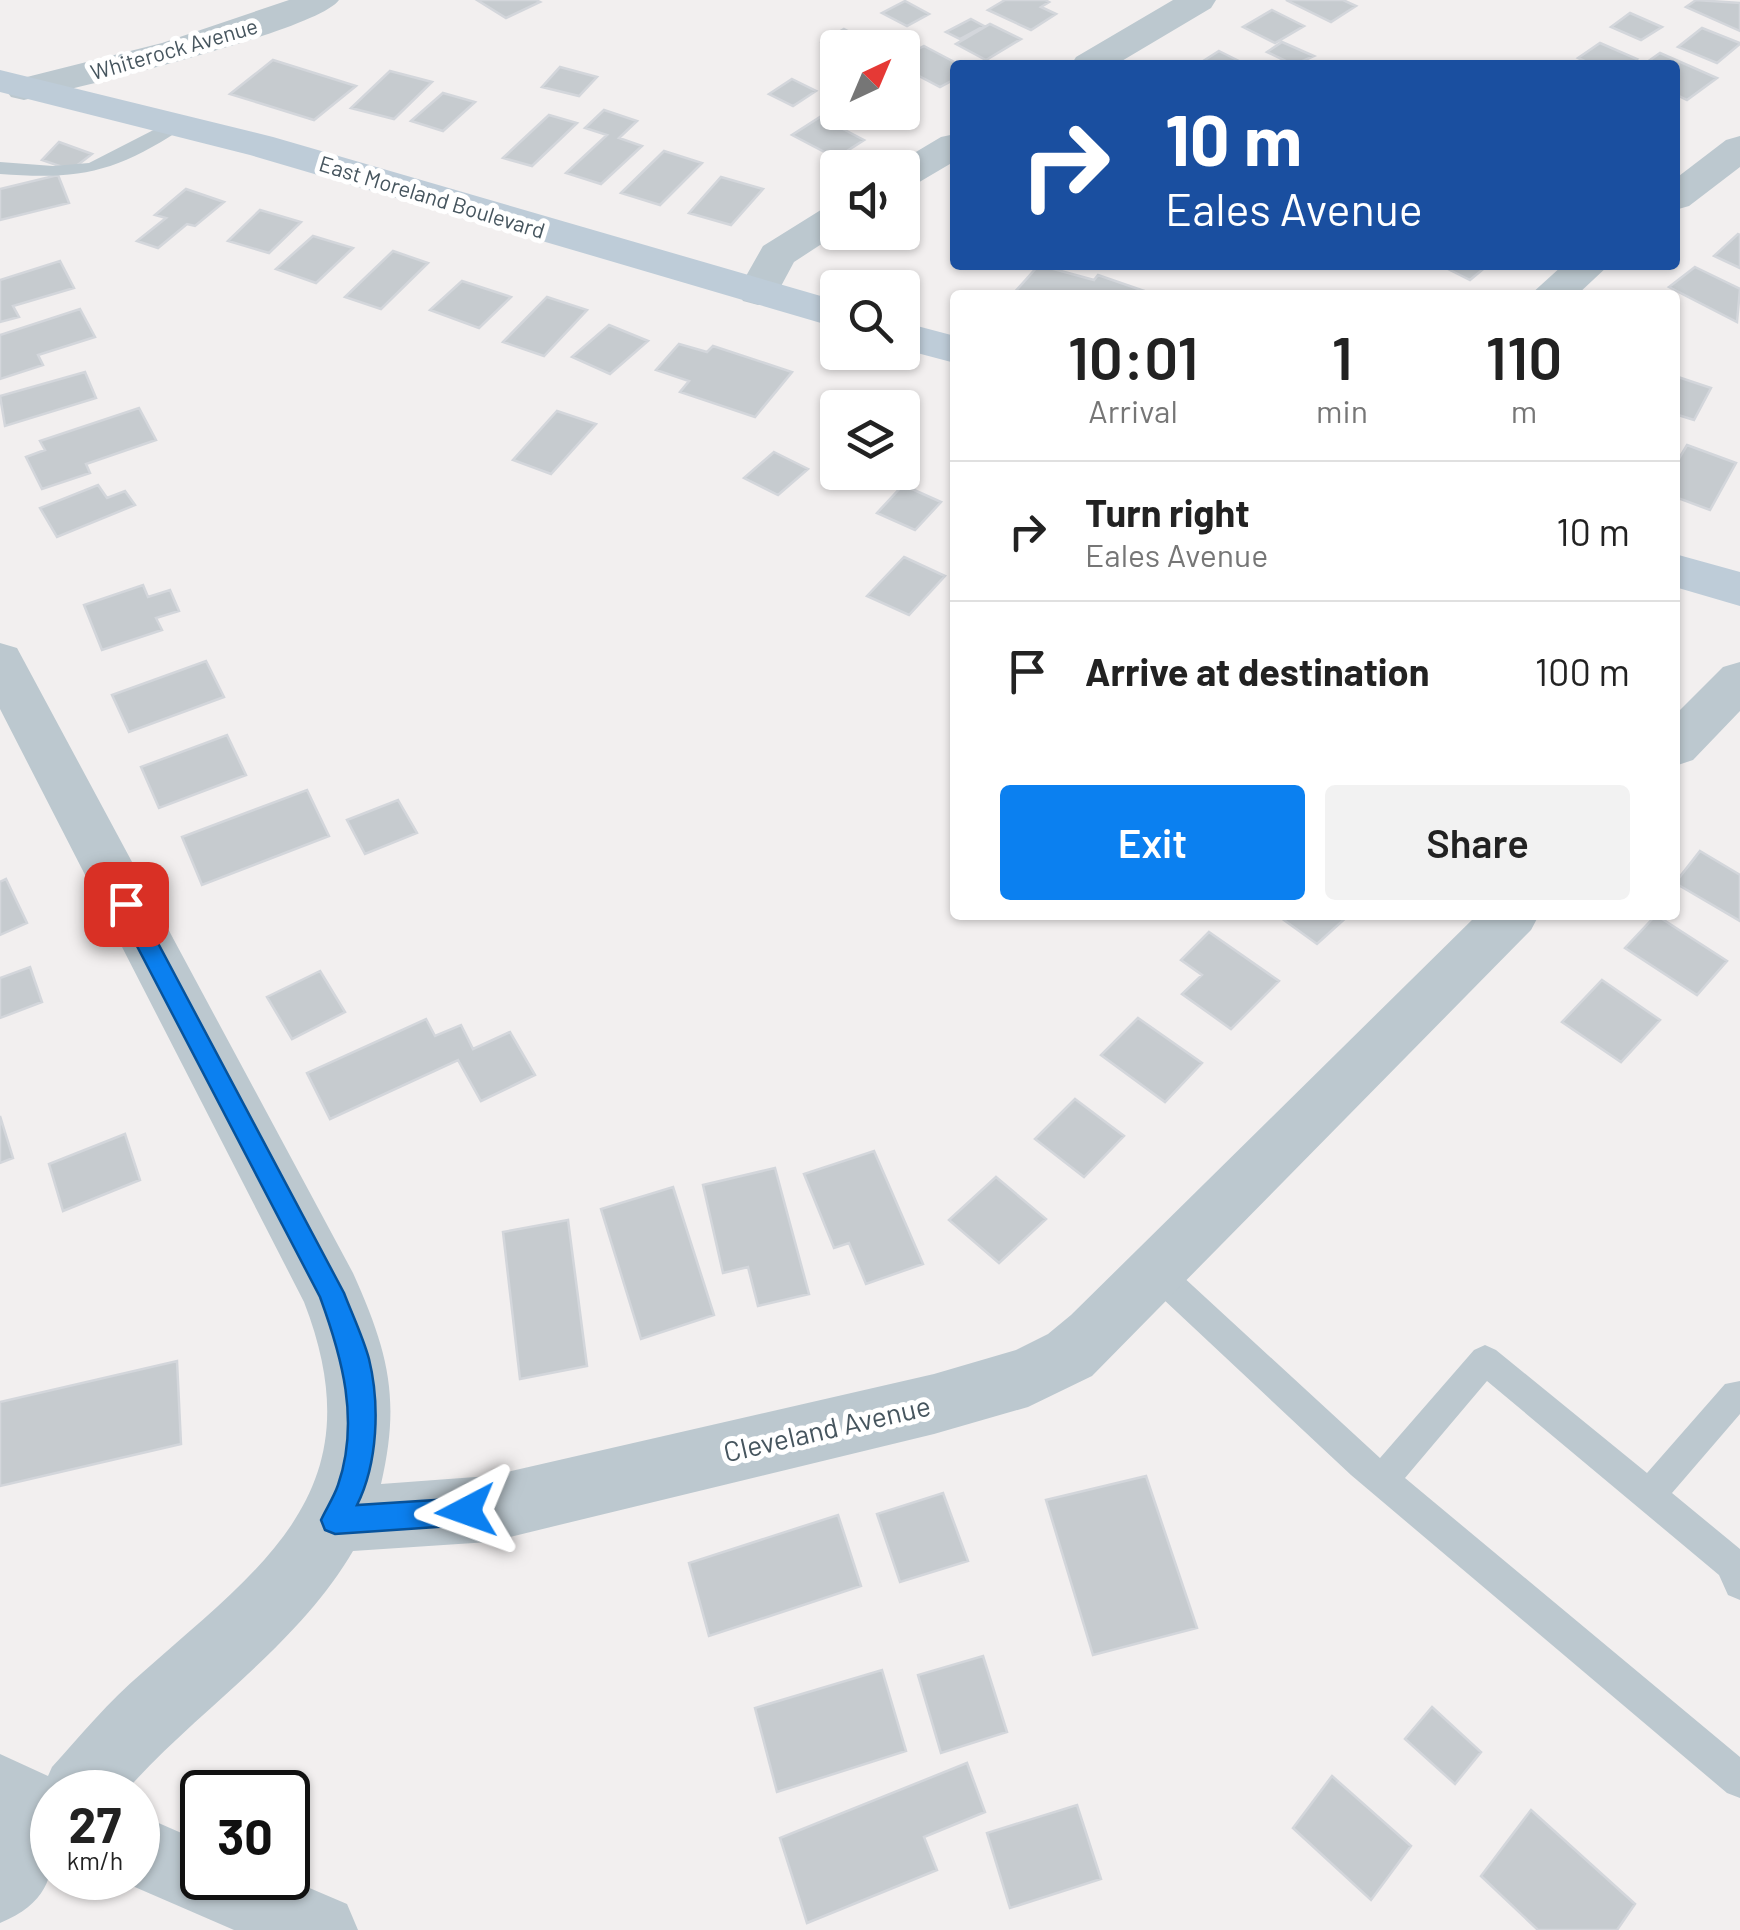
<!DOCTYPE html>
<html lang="en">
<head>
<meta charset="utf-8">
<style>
  body { margin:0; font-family:Barlow,sans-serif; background:#f2f2f2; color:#222; height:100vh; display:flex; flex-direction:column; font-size:38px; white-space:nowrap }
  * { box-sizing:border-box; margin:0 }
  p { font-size:32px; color:#767676 }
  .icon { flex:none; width:55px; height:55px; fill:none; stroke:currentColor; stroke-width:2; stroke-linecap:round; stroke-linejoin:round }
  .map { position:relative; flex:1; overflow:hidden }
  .sheet { position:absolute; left:950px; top:290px; width:730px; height:630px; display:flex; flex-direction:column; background:#fff; border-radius:10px; box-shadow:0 2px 8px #0004 }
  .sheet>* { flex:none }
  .hud { position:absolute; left:950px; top:60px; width:730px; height:210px; border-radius:10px; box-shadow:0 2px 8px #0004; background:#1a4fa0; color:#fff; overflow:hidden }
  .needle { width:65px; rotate:44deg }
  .buttons { position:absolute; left:820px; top:30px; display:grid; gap:20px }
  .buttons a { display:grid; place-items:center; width:100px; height:100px; border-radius:10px; background:#fff; box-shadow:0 2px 8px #0004; font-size:50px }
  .speed { position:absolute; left:30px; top:1770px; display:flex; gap:20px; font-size:50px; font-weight:700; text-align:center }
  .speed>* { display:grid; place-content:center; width:130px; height:130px; border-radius:50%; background:#fff; box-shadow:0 2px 8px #0004; line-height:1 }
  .speed small { font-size:25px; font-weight:400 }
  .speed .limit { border:5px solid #111; border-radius:15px; background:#fff; color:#111 }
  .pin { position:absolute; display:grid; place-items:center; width:85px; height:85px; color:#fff; margin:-42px; border-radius:20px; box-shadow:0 5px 15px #0006 }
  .me { position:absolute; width:110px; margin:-55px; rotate:266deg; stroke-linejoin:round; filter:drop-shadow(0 0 8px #0008) }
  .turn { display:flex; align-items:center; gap:35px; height:210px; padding:0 50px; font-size:45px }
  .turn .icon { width:130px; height:130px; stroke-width:2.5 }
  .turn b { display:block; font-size:70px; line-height:85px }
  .eta { display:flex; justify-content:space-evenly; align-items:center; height:170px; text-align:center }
  .eta b { font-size:60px; font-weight:600; line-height:70px }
  .action { display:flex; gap:20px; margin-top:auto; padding:20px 50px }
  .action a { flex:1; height:115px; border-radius:10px; background:#0b80f0; color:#fff; font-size:40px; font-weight:600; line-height:115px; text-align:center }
  .action a+a { background:#f2f2f2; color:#222 }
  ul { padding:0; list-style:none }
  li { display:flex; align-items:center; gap:30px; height:140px; padding:0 50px; border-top:2px solid #e0e0e0 }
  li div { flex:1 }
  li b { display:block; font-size:38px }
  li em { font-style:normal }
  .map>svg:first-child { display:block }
  .building { fill:#c6cbcf; stroke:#d3d6db; stroke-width:2.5 }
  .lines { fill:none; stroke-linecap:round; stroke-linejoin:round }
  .lane { fill:#bcc8cf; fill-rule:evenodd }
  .street { fill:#bcc8cf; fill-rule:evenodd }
  .secondary { fill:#beccd8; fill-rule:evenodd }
  .route { fill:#0b80f0; stroke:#07539c; stroke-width:2.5 }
  .labels { text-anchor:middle; stroke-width:10; stroke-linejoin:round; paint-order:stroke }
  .far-street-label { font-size:22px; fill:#46555e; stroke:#fff }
  .street-label { font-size:28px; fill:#46555e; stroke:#fff }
</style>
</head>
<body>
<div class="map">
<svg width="1740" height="1930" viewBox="0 0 1740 1930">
  <rect width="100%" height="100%" fill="#f2efef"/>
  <path class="building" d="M 477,0 L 536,0 L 540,2 L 506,18 Z
    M 1005,0 L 1045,0 L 1049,2 L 1041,7 L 1056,14 L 1031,30 L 988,10 Z
    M 1286,0 L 1343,0 L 1356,6 L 1331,22 Z
    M 1696,0 L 1740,3 L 1740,31 L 1686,7 Z
    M 905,1 L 929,14 L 907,26 L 882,13 Z
    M 1272,10 L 1304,26 L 1275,43 L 1243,27 Z
    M 1630,13 L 1662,27 L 1641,40 L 1611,27 Z
    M 971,19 L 984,26 L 960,39 L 946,32 Z
    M 990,24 L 1021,39 L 986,60 L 956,44 Z
    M 1702,28 L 1740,43 L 1740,44 L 1717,63 L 1678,47 Z
    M 844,29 L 877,46 L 838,49 L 822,42 Z
    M 1282,42 L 1314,56 L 1294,65 L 1267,52 Z
    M 1600,43 L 1637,59 L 1629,65 L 1593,65 L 1578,58 Z
    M 924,46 L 960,65 L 955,65 L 955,79 L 940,87 L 902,67 L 902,58 Z
    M 1219,51 L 1247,65 L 1197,65 Z
    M 1660,53 L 1717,78 L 1687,100 L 1675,94 L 1675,65 L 1643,65 Z
    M 273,60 L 356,86 L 314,120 L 230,94 Z
    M 560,67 L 597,77 L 579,96 L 542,87 Z
    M 390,71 L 432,82 L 394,119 L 351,108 Z
    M 792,79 L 816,91 L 793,106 L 769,94 Z
    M 443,93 L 475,102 L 443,131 L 411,121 Z
    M 604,110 L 637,121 L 619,138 L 642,146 L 601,184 L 566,173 L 607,135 L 585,128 Z
    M 549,115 L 577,123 L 532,166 L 503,158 Z
    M 820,117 L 864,140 L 836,158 L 792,135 Z
    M 59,142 L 92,154 L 71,170 L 42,160 Z
    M 664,151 L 702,163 L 660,205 L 621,193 Z
    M 58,175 L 69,203 L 0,220 L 0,189 Z
    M 721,177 L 763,189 L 731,225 L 689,213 Z
    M 186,189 L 224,202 L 195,226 L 187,224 L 158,248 L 137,241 L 166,218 L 155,215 Z
    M 260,210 L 301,222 L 269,253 L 228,241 Z
    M 1738,234 L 1740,235 L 1740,268 L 1714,256 Z
    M 313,236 L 353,248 L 316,283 L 276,269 Z
    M 393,251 L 428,263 L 381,309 L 345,297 Z
    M 60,261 L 74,288 L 13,306 L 19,317 L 0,322 L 0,280 Z
    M 1039,265 L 1094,280 L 1098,275 L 1150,293 L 1012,295 Z
    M 1440,265 L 1488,265 L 1470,280 Z
    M 1695,267 L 1740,289 L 1737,322 L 1669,287 Z
    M 462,281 L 511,297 L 479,328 L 430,310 Z
    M 547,297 L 587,310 L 544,356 L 503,342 Z
    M 80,309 L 95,337 L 38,355 L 43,365 L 0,379 L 0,335 Z
    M 609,325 L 648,341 L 610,374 L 572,357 Z
    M 679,344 L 707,352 L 713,346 L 792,372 L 755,417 L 680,392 L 689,381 L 656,370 Z
    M 85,372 L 96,398 L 5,426 L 0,396 Z
    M 1675,376 L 1711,388 L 1694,420 L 1675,414 Z
    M 859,397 L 892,408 L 850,408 Z
    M 139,408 L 156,440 L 86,464 L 90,473 L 42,489 L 26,457 L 45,450 L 40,441 Z
    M 557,411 L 596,424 L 551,474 L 513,460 Z
    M 1687,445 L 1736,463 L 1710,510 L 1675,497 L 1675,465 Z
    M 774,452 L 808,469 L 778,495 L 744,478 Z
    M 98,485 L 107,498 L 125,491 L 135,505 L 57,537 L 40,508 Z
    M 903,485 L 941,502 L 915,530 L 877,513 Z
    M 904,557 L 945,576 L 909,615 L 867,596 Z
    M 143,585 L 148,597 L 170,590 L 179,611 L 156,618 L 162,630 L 102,650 L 84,605 Z
    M 206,661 L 224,697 L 129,732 L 112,695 Z
    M 227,735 L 246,775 L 159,808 L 141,767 Z
    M 307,790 L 329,836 L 202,885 L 182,837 Z
    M 398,800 L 417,833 L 365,854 L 347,820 Z
    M 1700,851 L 1740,875 L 1740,921 L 1675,883 Z
    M 6,879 L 27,923 L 0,935 L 0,882 Z
    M 1277,915 L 1349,915 L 1317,944 Z
    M 1656,915 L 1727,961 L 1697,995 L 1625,948 Z
    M 1209,932 L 1279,981 L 1231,1029 L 1182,994 L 1202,975 L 1181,960 Z
    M 30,967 L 42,1002 L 0,1018 L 0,978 Z
    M 320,971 L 345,1012 L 292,1039 L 267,997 Z
    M 1602,980 L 1660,1020 L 1621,1062 L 1562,1022 Z
    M 1138,1018 L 1202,1063 L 1165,1102 L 1101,1055 Z
    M 426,1019 L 435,1036 L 461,1025 L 473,1049 L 510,1032 L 535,1075 L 481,1101 L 458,1060 L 330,1119 L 307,1073 Z
    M 1075,1099 L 1124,1136 L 1084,1177 L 1035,1139 Z
    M 0,1116 L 13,1158 L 0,1163 Z
    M 125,1134 L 140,1180 L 63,1211 L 49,1164 Z
    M 874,1151 L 923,1264 L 866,1284 L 849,1243 L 834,1248 L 804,1174 Z
    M 775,1168 L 809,1294 L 758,1306 L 748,1267 L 723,1273 L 703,1185 Z
    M 996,1177 L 1046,1219 L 999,1263 L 949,1220 Z
    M 673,1187 L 714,1315 L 641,1339 L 601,1209 Z
    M 568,1220 L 587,1366 L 520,1379 L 503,1232 Z
    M 177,1361 L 181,1444 L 0,1486 L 0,1402 Z
    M 1146,1476 L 1197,1628 L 1093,1655 L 1046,1500 Z
    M 943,1493 L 968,1561 L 900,1582 L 877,1514 Z
    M 838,1515 L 861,1586 L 709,1636 L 689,1563 Z
    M 983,1656 L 1007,1732 L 941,1753 L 918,1675 Z
    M 882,1670 L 906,1751 L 777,1792 L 755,1708 Z
    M 1432,1707 L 1481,1752 L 1455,1784 L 1405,1739 Z
    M 967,1763 L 985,1812 L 924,1837 L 937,1870 L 807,1923 L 780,1838 Z
    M 1332,1776 L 1411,1846 L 1371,1900 L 1293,1828 Z
    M 1077,1805 L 1101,1879 L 1010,1908 L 987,1833 Z
    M 1531,1810 L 1635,1904 L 1617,1930 L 1538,1930 L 1481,1876 Z"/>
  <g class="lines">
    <path class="lane" d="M 173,120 L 182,126 L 180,130 C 114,173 78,180 0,174 L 0,162 L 53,166 L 89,163 Z
      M 1157,1259 L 1168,1263 L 1380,1458 L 1474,1350 L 1485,1345 L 1496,1350 L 1647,1473 L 1725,1384 L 1740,1381 L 1740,1414 L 1672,1493 L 1740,1549 L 1740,1600 L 1728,1595 L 1719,1575 L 1487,1381 L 1405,1478 L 1740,1757 L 1740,1798 L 1727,1793 L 1351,1475 L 1146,1283 L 1142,1273 L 1146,1263 Z"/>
    <path class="street" d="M 289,0 L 339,0 C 317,31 73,89 24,100 L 11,97 L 5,89 L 11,81 L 162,43 Z
      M 1173,0 L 1216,0 L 1211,8 L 1115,65 L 1071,65 L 1076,57 Z
      M 955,134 L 955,161 L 916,184 L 902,188 L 902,168 L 889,168 L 941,137 Z
      M 1740,136 L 1740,167 L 1689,206 L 1675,210 L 1675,179 L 1726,140 Z
      M 838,204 L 840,232 L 794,262 L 773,301 L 758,305 L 743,301 L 737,292 L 763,246 L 824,208 Z
      M 1563,265 L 1609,265 L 1577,295 L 1530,295 Z
      M 0,643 L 17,648 L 24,661 L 353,1273 C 388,1351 401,1399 381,1484 L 489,1476 L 934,1374 L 1016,1350 L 1048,1334 L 1071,1315 L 1477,915 L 1539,915 L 1531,930 L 1092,1376 L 1028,1407 L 934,1434 L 489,1542 L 353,1551 C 297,1647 197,1710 125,1792 L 52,1792 C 52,1853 66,1896 0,1923 L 0,1754 L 48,1776 L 52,1767 C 81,1735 109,1701 142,1673 C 269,1561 376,1488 304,1302 L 0,709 Z
      M 1740,662 L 1740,711 L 1693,760 L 1675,766 L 1675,715 L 1723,667 Z
      M 138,1814 L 202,1842 L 202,1878 L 286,1878 L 347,1904 L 358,1930 L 234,1930 L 114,1878 L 138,1878 Z"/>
    <path class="secondary" d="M 0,70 L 273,137 L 838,301 L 838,328 L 250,155 L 0,92 Z
      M 902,322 L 955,336 L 955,363 L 902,349 Z
      M 1675,554 L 1740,572 L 1740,606 L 1675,587 Z"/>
  </g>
  <path class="route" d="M 126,896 L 134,898 L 344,1293 C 352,1314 363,1337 369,1359 C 380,1404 378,1463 357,1505 L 466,1498 L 476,1502 L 480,1511 L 476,1521 L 466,1525 L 335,1534 L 325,1530 L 321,1520 C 326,1509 334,1497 338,1485 C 360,1421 342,1357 320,1297 L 115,904 Z"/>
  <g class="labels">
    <g class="far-street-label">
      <text transform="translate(174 49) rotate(-16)" y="8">Whiterock Avenue</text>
      <text transform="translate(432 197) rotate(17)" y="8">East Moreland Boulevard</text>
    </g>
    <g class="street-label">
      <text transform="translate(827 1429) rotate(-13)" y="10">Cleveland Avenue</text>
    </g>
  </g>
</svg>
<div class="buttons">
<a><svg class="needle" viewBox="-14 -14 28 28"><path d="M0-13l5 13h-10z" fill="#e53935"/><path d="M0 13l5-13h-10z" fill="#767676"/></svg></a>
<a><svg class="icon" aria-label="sound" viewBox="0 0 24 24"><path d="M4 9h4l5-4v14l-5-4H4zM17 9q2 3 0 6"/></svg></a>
<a><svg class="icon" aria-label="search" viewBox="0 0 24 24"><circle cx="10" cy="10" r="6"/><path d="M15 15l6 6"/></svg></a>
<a><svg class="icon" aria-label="layers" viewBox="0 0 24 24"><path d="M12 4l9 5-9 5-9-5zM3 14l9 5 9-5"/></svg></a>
</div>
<div class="speed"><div>27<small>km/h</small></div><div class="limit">30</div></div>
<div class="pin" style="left:126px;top:904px;background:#d93025"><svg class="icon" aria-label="arrive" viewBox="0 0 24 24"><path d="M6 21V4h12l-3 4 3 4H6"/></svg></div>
<svg class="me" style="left:466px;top:1511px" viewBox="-20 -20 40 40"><path d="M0-17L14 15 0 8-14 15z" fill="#0b80f0" stroke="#fff" stroke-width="4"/></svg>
<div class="hud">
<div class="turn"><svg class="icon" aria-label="right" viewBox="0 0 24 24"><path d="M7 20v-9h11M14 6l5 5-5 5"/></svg><div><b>10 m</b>Eales Avenue</div></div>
</div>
<section class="sheet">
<div class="eta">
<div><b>10:01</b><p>Arrival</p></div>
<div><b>1</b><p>min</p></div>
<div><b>110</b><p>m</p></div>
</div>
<ul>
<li><svg class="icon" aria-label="right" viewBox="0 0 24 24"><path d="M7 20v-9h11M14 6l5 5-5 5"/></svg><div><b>Turn right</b><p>Eales Avenue</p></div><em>10 m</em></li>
<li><svg class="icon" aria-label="arrive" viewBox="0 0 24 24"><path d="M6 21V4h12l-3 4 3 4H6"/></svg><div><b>Arrive at destination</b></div><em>100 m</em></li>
</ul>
<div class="action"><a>Exit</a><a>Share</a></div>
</section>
</div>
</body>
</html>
